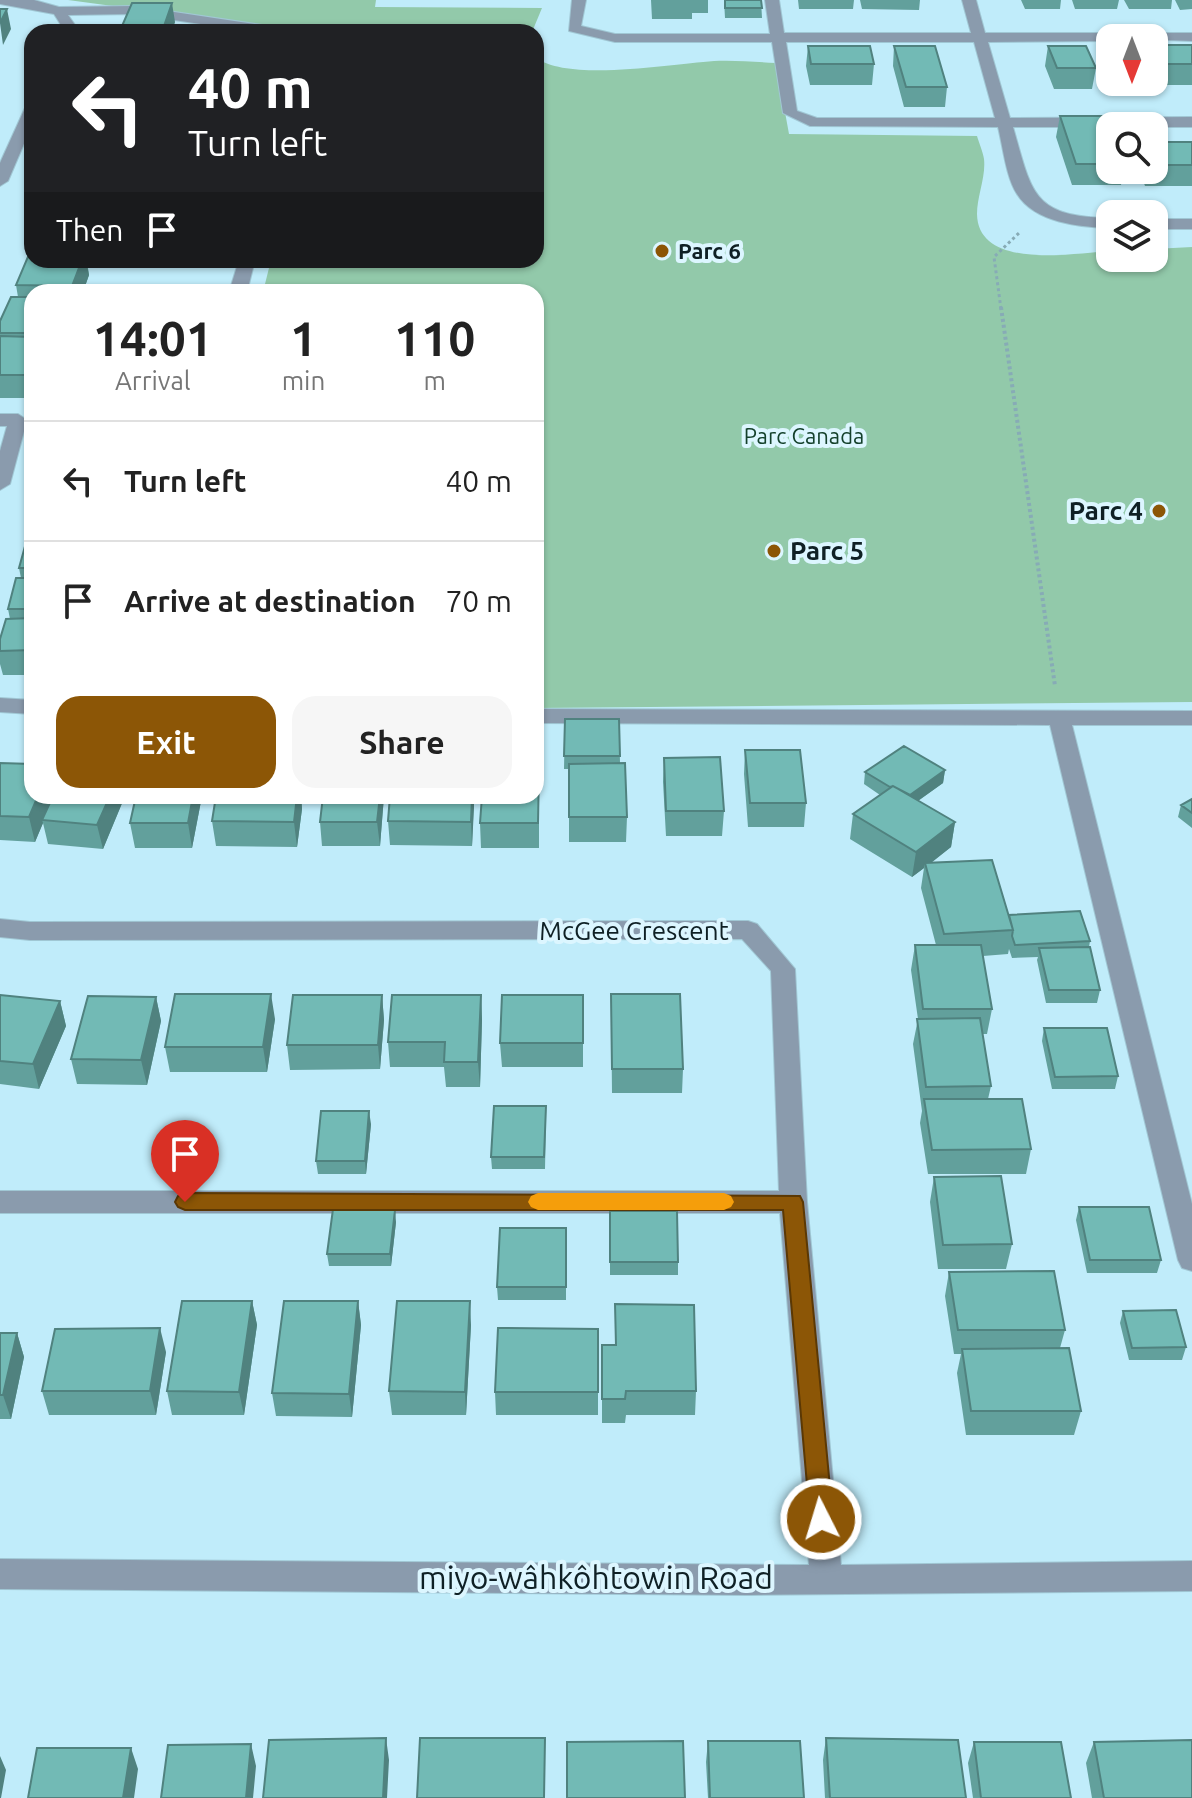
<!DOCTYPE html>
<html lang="en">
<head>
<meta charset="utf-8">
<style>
  body { margin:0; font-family:Ubuntu,sans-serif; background:#f6f6f6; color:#222; height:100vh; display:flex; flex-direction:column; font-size:30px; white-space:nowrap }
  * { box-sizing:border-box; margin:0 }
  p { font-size:26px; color:#767676 }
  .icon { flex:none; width:44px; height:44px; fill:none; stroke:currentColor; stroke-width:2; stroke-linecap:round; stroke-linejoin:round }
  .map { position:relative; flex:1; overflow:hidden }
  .side { position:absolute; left:24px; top:284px; width:520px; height:520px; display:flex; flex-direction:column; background:#fff; border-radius:24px; box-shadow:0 2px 6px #0004 }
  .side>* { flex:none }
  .hud { position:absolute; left:24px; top:24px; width:520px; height:244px; border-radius:24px; box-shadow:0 2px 6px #0004; background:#202124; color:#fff; overflow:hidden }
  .needle { width:52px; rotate:180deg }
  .controls { position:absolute; left:1096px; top:24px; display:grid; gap:16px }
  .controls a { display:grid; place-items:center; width:72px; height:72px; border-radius:16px; background:#fff; box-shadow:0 2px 6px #0004; font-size:40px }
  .pin { position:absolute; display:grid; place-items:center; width:68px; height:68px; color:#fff; margin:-82px -34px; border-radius:50% 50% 50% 0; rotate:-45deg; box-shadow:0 0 8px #0007 }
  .pin .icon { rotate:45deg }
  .me { position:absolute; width:88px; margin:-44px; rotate:355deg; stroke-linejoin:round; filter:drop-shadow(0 0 6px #0008) }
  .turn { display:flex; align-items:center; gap:28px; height:168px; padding:0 32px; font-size:36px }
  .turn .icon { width:104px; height:104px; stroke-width:2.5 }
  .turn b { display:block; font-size:56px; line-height:68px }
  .then { display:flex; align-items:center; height:76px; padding:0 32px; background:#0003; gap:16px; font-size:30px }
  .eta { display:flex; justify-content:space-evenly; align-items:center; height:136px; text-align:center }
  .eta b { font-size:48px; font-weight:600; line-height:56px }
  .primary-button { display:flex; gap:16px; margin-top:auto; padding:16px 32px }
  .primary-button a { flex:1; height:92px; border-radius:24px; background:#8c5606; color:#fff; font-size:32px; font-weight:600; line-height:92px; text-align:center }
  .primary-button a+a { background:#f6f6f6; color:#222 }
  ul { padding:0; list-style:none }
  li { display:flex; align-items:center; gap:24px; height:120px; padding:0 32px; border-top:2px solid #e0e0e0 }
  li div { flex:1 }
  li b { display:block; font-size:30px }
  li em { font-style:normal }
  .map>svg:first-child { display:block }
  .green { fill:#92c9aa }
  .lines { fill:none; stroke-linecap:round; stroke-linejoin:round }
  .minor-casing { stroke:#a0c7d4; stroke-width:2 }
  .path-far1 { stroke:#87abb6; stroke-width:3; stroke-dasharray:3 3; stroke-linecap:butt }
  .path { stroke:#87abb6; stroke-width:4; stroke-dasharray:3 3; stroke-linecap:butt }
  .minor { fill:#8a9bad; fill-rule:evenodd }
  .wall { fill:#62a09c }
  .shaded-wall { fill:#50827f }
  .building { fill:#72bab5; stroke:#50827f; stroke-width:2 }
  .route { fill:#8c5606; stroke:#5b3804; stroke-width:2 }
  .slow { fill:#f59e0b }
  .poi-dot { fill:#8c5606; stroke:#dcf6ff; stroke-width:3 }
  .labels { text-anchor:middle; stroke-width:8; stroke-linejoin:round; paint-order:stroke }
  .far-poi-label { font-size:22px; font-weight:bold; fill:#0f2025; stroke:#dcf6ff; text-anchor:start }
  .far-park-label { font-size:22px; fill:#14412c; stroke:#dcf6ff }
  .poi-label { font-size:26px; font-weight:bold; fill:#0f2025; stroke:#dcf6ff; text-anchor:end }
  .street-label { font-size:26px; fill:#0f2025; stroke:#dcf6ff }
  .near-street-label { font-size:32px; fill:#0f2025; stroke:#dcf6ff }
</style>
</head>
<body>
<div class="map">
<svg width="1192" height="1798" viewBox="0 0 1192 1798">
  <rect width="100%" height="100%" fill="#c0ecfa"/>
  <path class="green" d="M 68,0 L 376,0 L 375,7 L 542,8 L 532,32 L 306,32 Z
    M 536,58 C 570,82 671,64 714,61 C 734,60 755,62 776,63 L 789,134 L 977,136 C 979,143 983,152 984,159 C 986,177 977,196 977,214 C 978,271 1075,253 1110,251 L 1110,258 L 1154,258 L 1154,249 L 1192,247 L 1192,702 L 536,708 L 536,292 L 263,292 L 271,260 L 536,260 Z"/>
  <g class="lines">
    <defs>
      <path id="minor" d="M 0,0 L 34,0 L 59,7 L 134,6 L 282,28 L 289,32 L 254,32 L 134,14 L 68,15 L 75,25 L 72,32 L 58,32 L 61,25 L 54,14 L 0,4 Z
        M 572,0 L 586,0 L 581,26 L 615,34 L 770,34 L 765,0 L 779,0 L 784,33 L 971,33 L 962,0 L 976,0 L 985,33 L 1192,33 L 1192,41 L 1110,38 L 1110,41 L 988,42 L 1010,118 L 1192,117 L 1192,127 L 1013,127 C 1032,193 1032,217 1110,218 L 1110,228 C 1080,227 1035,223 1017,194 C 1006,177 1003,147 998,127 L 810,126 L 783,113 L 772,42 L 615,42 L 569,31 ZM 786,42 L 974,42 L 995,118 L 817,118 L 797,111 Z
        M 32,104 L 32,125 L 8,181 L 0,186 L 0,163 L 25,108 Z
        M 1154,219 L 1192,219 L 1192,229 L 1154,229 Z
        M 239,260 L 255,260 L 247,292 L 229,292 Z
        M 0,414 L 18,414 L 27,420 L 10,484 L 0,490 L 0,451 L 7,426 L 0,426 Z
        M 0,698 L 32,700 L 32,714 L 0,712 Z
        M 536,709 L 1192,711 L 1192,725 L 1072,725 L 1192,1204 L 1192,1271 L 1182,1268 L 1178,1260 L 1050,725 L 536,723 Z
        M 0,919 L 30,922 L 748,921 L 757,924 L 795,969 L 807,1202 L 841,1565 L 1192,1561 L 1192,1591 L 748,1595 L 0,1589 L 0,1559 L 809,1565 L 780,1213 L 0,1213 L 0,1191 L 779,1191 L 771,971 L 742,939 L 30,940 L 0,937 Z"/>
    </defs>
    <use href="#minor" class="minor-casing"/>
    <path class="path-far1" d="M 1001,309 L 994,257 L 1020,232"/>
    <path class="path" d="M 1001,307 L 1055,686"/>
    <use href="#minor" class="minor"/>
  </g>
  <path class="wall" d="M 651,0 L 708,0 L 708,13 L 692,13 L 692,19 L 652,19 Z
    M 724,0 L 761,0 L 762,18 L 725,18 Z
    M 798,0 L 854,0 L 853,9 L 799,9 Z
    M 860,0 L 920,0 L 919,10 L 862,9 Z
    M 1021,0 L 1061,0 L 1060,9 L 1025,9 Z
    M 1072,0 L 1119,0 L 1117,9 L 1075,9 Z
    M 1124,0 L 1172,0 L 1171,9 L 1129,9 Z
    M 1175,0 L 1192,0 L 1192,9 L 1180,10 Z
    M 175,22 L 171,32 L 123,32 L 122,26 Z
    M 1156,45 L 1192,45 L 1192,85 L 1160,85 L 1155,71 L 1154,76 L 1154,56 Z
    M 808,46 L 874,64 L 872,85 L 810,85 L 806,66 Z
    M 894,46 L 947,87 L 945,107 L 904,107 L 893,66 Z
    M 1048,46 L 1096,68 L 1092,89 L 1054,89 L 1045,66 Z
    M 1104,49 L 1110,49 L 1110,82 L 1153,82 L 1152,85 L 1106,85 L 1100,69 Z
    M 1060,116 L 1110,126 L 1110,170 L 1124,170 L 1121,185 L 1072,185 L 1056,137 Z
    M 1154,142 L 1192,142 L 1192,186 L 1145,186 L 1139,170 L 1154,170 Z
    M 32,260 L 93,260 L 92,261 L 87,261 L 89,275 L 83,292 L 32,292 L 32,398 L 0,398 L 0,321 L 18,297 L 16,285 Z
    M 32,539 L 32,675 L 3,675 L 0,664 L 0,639 L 10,619 L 8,609 L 21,578 L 19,568 Z
    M 565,719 L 619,719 L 620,763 L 627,817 L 626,842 L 569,842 L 569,769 L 564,769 Z
    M 745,750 L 806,803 L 804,827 L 748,827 L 744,774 Z
    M 664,758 L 724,811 L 722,836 L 666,836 L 663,782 Z
    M 0,763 L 32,796 L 125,796 L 103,849 L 48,844 L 43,823 L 35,842 L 0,840 Z
    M 945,770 L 943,783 L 918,801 L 955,822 L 951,847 L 930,863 L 1009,915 L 1090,941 L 1089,947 L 1100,990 L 1097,1003 L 1046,1003 L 1037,960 L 1038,957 L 1012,958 L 1009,949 L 1008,954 L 983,956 L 992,1009 L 987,1034 L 982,1034 L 991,1086 L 988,1099 L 1031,1149 L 1026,1174 L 928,1174 L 920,1123 L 922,1111 L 913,1044 L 918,1019 L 911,970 L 915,945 L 936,945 L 921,888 L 924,868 L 912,877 L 850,839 L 853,814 L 880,795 L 864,784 L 865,772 Z
    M 539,794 L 539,848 L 481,848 L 480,823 Z
    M 136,796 L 202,796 L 192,848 L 135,848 L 130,823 Z
    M 216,796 L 301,796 L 302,809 L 297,847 L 216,846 L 212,821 Z
    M 323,796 L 384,796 L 380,846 L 322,846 L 320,822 Z
    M 390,796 L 474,796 L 472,846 L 390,845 L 388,821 Z
    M 1192,799 L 1192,828 L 1178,817 L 1181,805 Z
    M 611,994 L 683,1069 L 682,1093 L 612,1093 Z
    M 0,995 L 60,1001 L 66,1026 L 39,1089 L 0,1084 Z
    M 382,995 L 384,1020 L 380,1069 L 290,1070 L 287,1045 Z
    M 481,995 L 482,1020 L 480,1087 L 446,1087 L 444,1067 L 390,1067 L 388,1042 Z
    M 583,995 L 583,1067 L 502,1067 L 500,1043 Z
    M 156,997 L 161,1021 L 147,1085 L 77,1084 L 71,1059 Z
    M 275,1019 L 267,1072 L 170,1072 L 165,1047 Z
    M 1044,1028 L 1118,1076 L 1115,1089 L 1052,1089 L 1042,1041 Z
    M 546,1119 L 545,1169 L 492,1169 L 491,1157 Z
    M 371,1124 L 366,1174 L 318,1174 L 316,1161 Z
    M 934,1177 L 1012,1244 L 1006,1269 L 938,1269 L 930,1202 Z
    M 1079,1207 L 1161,1260 L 1157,1273 L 1087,1273 L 1076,1220 Z
    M 610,1211 L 678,1262 L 678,1275 L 610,1275 Z
    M 396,1222 L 391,1266 L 329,1266 L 327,1254 Z
    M 566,1228 L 566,1300 L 498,1300 L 497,1287 Z
    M 949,1272 L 1065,1330 L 1060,1348 L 1081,1411 L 1074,1435 L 966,1435 L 957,1373 L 961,1354 L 954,1354 L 945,1296 Z
    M 252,1301 L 257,1325 L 244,1415 L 172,1415 L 167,1391 Z
    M 358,1301 L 361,1325 L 352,1417 L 276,1416 L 272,1393 Z
    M 1123,1311 L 1186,1347 L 1182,1360 L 1129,1360 L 1120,1323 Z
    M 471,1325 L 466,1415 L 392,1415 L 389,1391 Z
    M 598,1329 L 598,1415 L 496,1415 L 495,1392 Z
    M 0,1333 L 17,1333 L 24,1357 L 11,1419 L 0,1419 Z
    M 602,1345 L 696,1391 L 695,1415 L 626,1415 L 625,1423 L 602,1423 Z
    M 166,1352 L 156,1415 L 49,1415 L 42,1391 Z
    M 826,1738 L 966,1798 L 825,1798 L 823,1760 Z
    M 708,1741 L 804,1798 L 708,1798 L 706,1762 Z
    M 974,1742 L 1071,1798 L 973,1798 L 968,1763 Z
    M 1094,1742 L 1192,1798 L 1092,1798 L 1086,1763 Z"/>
  <path class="shaded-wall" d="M 172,3 L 175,22 L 171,32 L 164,32 L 164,26 Z
    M 7,9 L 11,29 L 3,45 L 0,23 Z
    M 82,260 L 86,260 L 89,275 L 83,292 L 74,292 L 72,286 Z
    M 32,364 L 32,397 L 28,375 Z
    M 945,770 L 943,783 L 905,810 L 907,797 Z
    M 38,796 L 53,796 L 42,820 L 43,823 L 35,842 L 29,817 Z
    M 110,796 L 125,796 L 103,849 L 97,825 Z
    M 193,796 L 202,796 L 192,848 L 188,823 Z
    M 297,796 L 301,796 L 302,809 L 297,847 L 294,822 Z
    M 380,796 L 384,796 L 380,846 L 377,822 Z
    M 472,796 L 474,796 L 474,808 L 472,846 L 471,822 Z
    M 955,822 L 951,847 L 926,867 L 925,863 L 924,868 L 912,877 L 916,852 Z
    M 271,994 L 275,1019 L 267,1072 L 263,1047 Z
    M 382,995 L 384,1020 L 380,1069 L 378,1045 Z
    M 481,995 L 482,1020 L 480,1087 L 478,1062 Z
    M 156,997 L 161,1021 L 147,1085 L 141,1060 Z
    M 60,1001 L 66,1026 L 39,1089 L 33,1064 Z
    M 369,1111 L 371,1124 L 366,1174 L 365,1161 Z
    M 395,1210 L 396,1222 L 391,1266 L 390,1254 Z
    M 252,1301 L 257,1325 L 244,1415 L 239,1392 Z
    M 358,1301 L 361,1325 L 352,1417 L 349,1394 Z
    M 470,1301 L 471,1325 L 466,1415 L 465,1392 Z
    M 160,1328 L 166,1352 L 156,1415 L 150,1391 Z
    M 17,1333 L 24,1357 L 11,1419 L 3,1395 Z
    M 386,1738 L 389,1760 L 387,1798 L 383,1798 Z
    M 251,1744 L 256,1766 L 253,1798 L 246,1798 Z
    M 131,1748 L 138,1769 L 134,1798 L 123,1798 Z
    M 0,1756 L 6,1770 L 1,1798 L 0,1798 Z"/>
  <path class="building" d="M 725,0 L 761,0 L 762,8 L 725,8 Z
    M 132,3 L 172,3 L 164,26 L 122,26 Z
    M 0,9 L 7,9 L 0,23 Z
    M 1156,45 L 1192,45 L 1192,64 L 1164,64 Z
    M 808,46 L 870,46 L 874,64 L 811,64 Z
    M 894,46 L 935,46 L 947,87 L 906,87 Z
    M 1048,46 L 1086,46 L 1096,68 L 1057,68 Z
    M 1104,49 L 1110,49 L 1110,65 Z
    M 1060,116 L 1107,116 L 1111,126 L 1110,164 L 1076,164 Z
    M 1154,142 L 1192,142 L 1192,165 L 1154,165 Z
    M 30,252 L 32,252 L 32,260 L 82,260 L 72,286 L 16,285 Z
    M 11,297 L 32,297 L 32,333 L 0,333 L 0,321 Z
    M 0,336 L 32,337 L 32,364 L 28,375 L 0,375 Z
    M 27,539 L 32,539 L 32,568 L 19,568 Z
    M 16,578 L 32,578 L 32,609 L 8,609 Z
    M 32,618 L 32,650 L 0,651 L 0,639 L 6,619 Z
    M 565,719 L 619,719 L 620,756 L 564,756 Z
    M 904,746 L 945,770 L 910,795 L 893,786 L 890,787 L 865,772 Z
    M 745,750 L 800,750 L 806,803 L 750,803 Z
    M 720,757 L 724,811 L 666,811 L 664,758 Z
    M 0,763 L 32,764 L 32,796 L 38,796 L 29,817 L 0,816 Z
    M 625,763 L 627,817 L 569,817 L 569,764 Z
    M 536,769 L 539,769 L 538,823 L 480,823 L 482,796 L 536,796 Z
    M 893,786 L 955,822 L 916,852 L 853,814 Z
    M 53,796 L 110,796 L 97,825 L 42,820 Z
    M 136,796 L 193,796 L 188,823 L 130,823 Z
    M 216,796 L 297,796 L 294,822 L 212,821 Z
    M 323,796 L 380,796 L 377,822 L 320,822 Z
    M 390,796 L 472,796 L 471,822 L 388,821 Z
    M 1192,799 L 1192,813 L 1181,805 Z
    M 992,860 L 1013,930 L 944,934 L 925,863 Z
    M 1080,911 L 1090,941 L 1015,945 L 1012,936 L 1013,930 L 1009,915 Z
    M 915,945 L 981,945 L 992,1009 L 923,1009 Z
    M 1090,947 L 1100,990 L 1049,990 L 1039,948 Z
    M 175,994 L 271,994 L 263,1047 L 165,1047 Z
    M 611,994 L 680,994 L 683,1069 L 612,1069 Z
    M 0,995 L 60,1001 L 33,1064 L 0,1061 Z
    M 293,995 L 382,995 L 378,1045 L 287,1045 Z
    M 392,995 L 481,995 L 478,1062 L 444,1062 L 445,1042 L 388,1042 Z
    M 502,995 L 583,995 L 583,1043 L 500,1043 Z
    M 88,996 L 156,997 L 141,1060 L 71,1059 Z
    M 980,1018 L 991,1086 L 926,1087 L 917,1019 Z
    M 1044,1028 L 1107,1028 L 1118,1076 L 1055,1077 Z
    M 924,1099 L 1022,1099 L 1031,1149 L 932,1150 Z
    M 494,1106 L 546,1106 L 544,1157 L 491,1157 Z
    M 321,1111 L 369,1111 L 365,1161 L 316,1161 Z
    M 1001,1176 L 1012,1244 L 943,1245 L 934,1177 Z
    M 1079,1207 L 1149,1207 L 1161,1260 L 1090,1260 Z
    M 333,1209 L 395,1210 L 390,1254 L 327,1254 Z
    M 610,1211 L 677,1211 L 678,1262 L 610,1262 Z
    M 500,1228 L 566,1228 L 566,1287 L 497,1287 Z
    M 1054,1271 L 1065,1330 L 958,1330 L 949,1272 Z
    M 182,1301 L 252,1301 L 239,1392 L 167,1391 Z
    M 284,1301 L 358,1301 L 349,1394 L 272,1393 Z
    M 397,1301 L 470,1301 L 465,1392 L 389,1391 Z
    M 615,1304 L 694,1305 L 696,1391 L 626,1391 L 625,1399 L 602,1399 L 602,1345 L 616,1345 Z
    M 1176,1310 L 1186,1347 L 1132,1348 L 1123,1311 Z
    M 160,1328 L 150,1391 L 42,1391 L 55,1329 Z
    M 498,1328 L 598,1329 L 598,1392 L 495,1392 Z
    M 0,1333 L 17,1333 L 3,1395 L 0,1395 Z
    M 1069,1348 L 1081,1411 L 971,1411 L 962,1349 Z
    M 386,1738 L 383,1798 L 263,1798 L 269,1740 Z
    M 420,1738 L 545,1738 L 544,1798 L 417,1798 Z
    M 826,1738 L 958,1740 L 966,1798 L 830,1798 Z
    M 1192,1740 L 1192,1798 L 1104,1798 L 1094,1742 Z
    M 683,1741 L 685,1798 L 567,1798 L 567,1742 Z
    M 708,1741 L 800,1741 L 804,1798 L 710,1798 Z
    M 974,1742 L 1061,1742 L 1071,1798 L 981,1798 Z
    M 251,1744 L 246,1798 L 161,1798 L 168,1745 Z
    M 37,1748 L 131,1748 L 123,1798 L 28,1798 Z"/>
  <path class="route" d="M 185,1193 L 800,1196 L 803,1202 L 833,1519 L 830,1527 L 821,1530 L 813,1527 L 810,1519 L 783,1210 L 185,1210 L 178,1207 L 175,1202 L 178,1196 Z"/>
  <path class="slow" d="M 538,1193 L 724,1193 L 731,1196 L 734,1202 L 731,1207 L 724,1210 L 538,1210 L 531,1207 L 528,1202 L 531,1196 Z"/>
  <g class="poi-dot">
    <circle cx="662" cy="251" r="8"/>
    <circle cx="1159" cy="511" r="8"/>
    <circle cx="774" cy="551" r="8"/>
  </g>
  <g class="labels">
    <g class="far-poi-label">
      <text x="678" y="259">Parc 6</text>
    </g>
    <g class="far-park-label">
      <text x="804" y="444">Parc Canada</text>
    </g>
    <g class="poi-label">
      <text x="1143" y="520">Parc 4</text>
      <text x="790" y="560" text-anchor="start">Parc 5</text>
    </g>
    <g class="street-label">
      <text x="634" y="940">McGee Crescent</text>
    </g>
    <g class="near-street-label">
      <text x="596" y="1589">miyo-wâhkôhtowin Road</text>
    </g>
  </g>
</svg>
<div class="controls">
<a><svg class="needle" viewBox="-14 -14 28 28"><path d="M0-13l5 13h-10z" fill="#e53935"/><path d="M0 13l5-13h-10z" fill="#767676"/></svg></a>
<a><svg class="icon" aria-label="search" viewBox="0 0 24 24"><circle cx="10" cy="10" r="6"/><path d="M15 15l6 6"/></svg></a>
<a><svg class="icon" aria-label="layers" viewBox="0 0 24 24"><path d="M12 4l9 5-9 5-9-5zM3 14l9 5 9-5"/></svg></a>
</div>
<div class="pin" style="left:185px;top:1202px;background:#d93025"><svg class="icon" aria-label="arrive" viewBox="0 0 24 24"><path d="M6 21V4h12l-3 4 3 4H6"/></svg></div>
<svg class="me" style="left:821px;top:1519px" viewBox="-20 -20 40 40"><circle r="17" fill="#8c5606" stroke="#fff" stroke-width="3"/><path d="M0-11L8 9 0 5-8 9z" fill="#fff"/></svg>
<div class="hud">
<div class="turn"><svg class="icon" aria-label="left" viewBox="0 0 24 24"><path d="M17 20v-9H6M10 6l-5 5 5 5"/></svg><div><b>40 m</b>Turn left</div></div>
<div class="then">Then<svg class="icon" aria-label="arrive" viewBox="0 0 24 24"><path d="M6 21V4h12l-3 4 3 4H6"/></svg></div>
</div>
<section class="side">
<div class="eta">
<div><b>14:01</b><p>Arrival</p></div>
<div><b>1</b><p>min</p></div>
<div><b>110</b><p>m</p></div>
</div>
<ul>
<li><svg class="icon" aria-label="left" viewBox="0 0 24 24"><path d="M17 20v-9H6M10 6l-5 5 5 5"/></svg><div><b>Turn left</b></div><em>40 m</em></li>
<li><svg class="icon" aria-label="arrive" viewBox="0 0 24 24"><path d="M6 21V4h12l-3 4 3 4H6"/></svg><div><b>Arrive at destination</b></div><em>70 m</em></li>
</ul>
<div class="primary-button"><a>Exit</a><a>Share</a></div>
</section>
</div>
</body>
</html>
